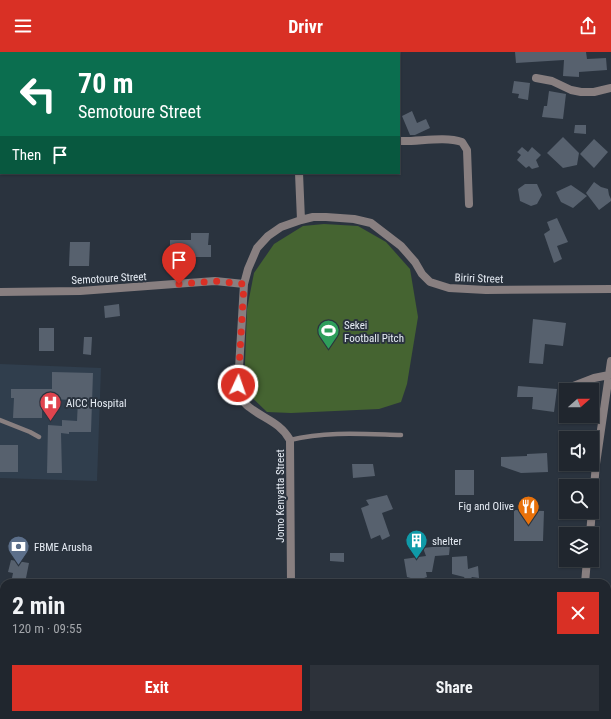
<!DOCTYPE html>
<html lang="en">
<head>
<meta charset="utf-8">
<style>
  body { margin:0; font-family:"Roboto Condensed",sans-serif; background:#2d323a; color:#f1f3f6; height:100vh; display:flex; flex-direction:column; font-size:15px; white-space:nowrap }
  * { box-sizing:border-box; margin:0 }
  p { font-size:13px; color:#a2a5aa }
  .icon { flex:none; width:22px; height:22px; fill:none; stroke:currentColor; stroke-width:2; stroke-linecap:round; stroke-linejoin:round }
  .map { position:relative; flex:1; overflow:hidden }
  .drawer { position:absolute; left:0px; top:527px; width:611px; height:140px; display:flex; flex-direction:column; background:#20262e; border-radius:12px 12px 0 0; box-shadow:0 1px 3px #0004,0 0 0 1px #3d434a }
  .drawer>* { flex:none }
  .top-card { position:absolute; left:0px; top:0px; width:400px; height:122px; box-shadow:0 1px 3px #0004,0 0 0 1px #3d434a; background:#0b6e4f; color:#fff; overflow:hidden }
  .needle { width:26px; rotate:69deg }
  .buttons { position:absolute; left:559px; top:331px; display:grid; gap:8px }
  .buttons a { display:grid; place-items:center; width:40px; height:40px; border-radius:0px; background:#20262e; box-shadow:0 1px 3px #0004,0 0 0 1px #3d434a; font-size:20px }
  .pin { position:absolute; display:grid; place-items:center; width:34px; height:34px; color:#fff; margin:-41px -17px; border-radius:50% 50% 50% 0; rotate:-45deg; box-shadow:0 0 4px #0007 }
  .pin .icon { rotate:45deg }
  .me { position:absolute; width:44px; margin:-22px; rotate:3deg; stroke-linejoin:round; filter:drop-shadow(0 0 3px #0008) }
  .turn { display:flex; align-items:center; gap:14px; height:84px; padding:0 12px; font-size:18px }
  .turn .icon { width:52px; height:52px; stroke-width:2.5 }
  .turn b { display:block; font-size:28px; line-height:34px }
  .then { display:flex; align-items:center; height:38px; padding:0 12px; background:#0003; gap:8px; font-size:15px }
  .round { display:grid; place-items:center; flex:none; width:42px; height:42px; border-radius:0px; background:#2d323a }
  .overview { display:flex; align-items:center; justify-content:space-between; height:68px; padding:0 12px }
  h1 { font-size:24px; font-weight:700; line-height:30px }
  .action { display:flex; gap:8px; margin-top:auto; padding:8px 12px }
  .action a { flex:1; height:46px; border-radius:0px; background:#d93025; color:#fff; font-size:16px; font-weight:700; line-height:46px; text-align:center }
  .action a+a { background:#2d323a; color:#f1f3f6 }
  header { display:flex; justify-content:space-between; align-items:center; height:52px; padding:0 12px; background:#d93025; color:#fff; font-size:18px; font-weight:700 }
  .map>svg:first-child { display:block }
  .built { fill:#303e4d }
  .green { fill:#456431 }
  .building { fill:#57616e }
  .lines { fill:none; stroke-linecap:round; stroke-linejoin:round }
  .lane { stroke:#887f80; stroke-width:4.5 }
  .street { stroke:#887f80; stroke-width:8 }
  .primary { stroke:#decccd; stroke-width:10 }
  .route { stroke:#d93025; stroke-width:7; stroke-dasharray:0 12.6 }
  .labels { text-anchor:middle; stroke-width:4; stroke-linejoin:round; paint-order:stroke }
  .street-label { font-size:11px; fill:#e6ecf4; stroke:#2a333e }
  .poi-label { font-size:11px; fill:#e6ecf4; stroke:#2a333e; text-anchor:start }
</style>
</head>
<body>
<header><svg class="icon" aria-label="menu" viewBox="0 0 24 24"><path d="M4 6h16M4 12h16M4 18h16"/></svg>Drivr<svg class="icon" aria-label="share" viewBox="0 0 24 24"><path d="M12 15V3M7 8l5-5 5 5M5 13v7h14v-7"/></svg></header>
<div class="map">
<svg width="611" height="667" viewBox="0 0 611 667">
  <rect width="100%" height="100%" fill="#2a333e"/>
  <path class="built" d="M 0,312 L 101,316 L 97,429 L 0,426 Z"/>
  <path class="green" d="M 324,172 L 358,174 L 386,190 L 410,217 L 418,265 L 407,332 L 401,350 L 379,357 L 291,361 L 267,360 L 244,338 L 247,257 L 254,221 L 274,192 L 303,174 Z"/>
  <path class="building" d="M 515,0 L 586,0 L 587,7 L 606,6 L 607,18 L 579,20 L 579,25 L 563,24 L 564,8 L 516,11 Z
    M 514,29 L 530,31 L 528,48 L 518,46 L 519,42 L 512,41 Z
    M 549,39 L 566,42 L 563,67 L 542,65 L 544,54 L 547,54 Z
    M 412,59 L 417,71 L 426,67 L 430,76 L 415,83 L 410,83 L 402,64 Z
    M 575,73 L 586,73 L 586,82 L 574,81 Z
    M 563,85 L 579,101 L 577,113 L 563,116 L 547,101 Z
    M 594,87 L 608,100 L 594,116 L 580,102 Z
    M 522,95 L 528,100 L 532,95 L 541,103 L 536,108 L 539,115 L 532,117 L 529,114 L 526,116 L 517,108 L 521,103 L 517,100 Z
    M 594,130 L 601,135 L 608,137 L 609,143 L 611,147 L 611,149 L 599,158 L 586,141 Z
    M 525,132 L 537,132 L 542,143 L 537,152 L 531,154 L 520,149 L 518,137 Z
    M 571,133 L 587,144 L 573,156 L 561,150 L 556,140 Z
    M 557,166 L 568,190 L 557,194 L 562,207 L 554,211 L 544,182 L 550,178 L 547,170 Z
    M 191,181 L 209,181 L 208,193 L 211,193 L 211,205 L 180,205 L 180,212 L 170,212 L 170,188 L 191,188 Z
    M 70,190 L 90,190 L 89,214 L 69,214 Z
    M 119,252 L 120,264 L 105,266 L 104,254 Z
    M 533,267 L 566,271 L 563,294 L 545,292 L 543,312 L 529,311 Z
    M 39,276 L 54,276 L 54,299 L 39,299 Z
    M 84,285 L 92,285 L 91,303 L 83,302 Z
    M 52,320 L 93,321 L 91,380 L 69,380 L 69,382 L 61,381 L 62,421 L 47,421 L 48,373 L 62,374 L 62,368 L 77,369 L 78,348 L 42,347 L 42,366 L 13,366 L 14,346 L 11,346 L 11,337 L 52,337 Z
    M 518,334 L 557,337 L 554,360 L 532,357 L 533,345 L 517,345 Z
    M 0,393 L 18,393 L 18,420 L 0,420 Z
    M 547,401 L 548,420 L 521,421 L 501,414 L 501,405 L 527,404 L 527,402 Z
    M 352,412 L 373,412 L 375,424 L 353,426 Z
    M 455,418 L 474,418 L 474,443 L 455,443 Z
    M 387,443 L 393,457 L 382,461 L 390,484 L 382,488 L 380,483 L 371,487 L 361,456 L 369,453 L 366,448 Z
    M 514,458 L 544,459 L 543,489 L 514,489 Z
    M 450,493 L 449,503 L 435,504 L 432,520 L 426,520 L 427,525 L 418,528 L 407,525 L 404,507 L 426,504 L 423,496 Z
    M 330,501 L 344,501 L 344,510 L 330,509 Z
    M 467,504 L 468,517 L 478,514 L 479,526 L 472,525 L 467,531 L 464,525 L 452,522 L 452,505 Z
    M 11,508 L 29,511 L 25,531 L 11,531 L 13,521 L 8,520 Z"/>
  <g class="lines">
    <path class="lane" d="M 0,368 L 30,380 L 39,385
      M 290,388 C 326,379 364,382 401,383
      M 274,667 L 274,663"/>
    <path class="street" d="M 294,0 L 294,1
      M 34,1 L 35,0
      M 536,26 L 552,29 L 571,38 L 581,40 L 594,40 L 611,36
      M 399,89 C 418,90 444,84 462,90 L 467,98 L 469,152
      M 301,168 L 313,165 L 326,165 L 354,167 L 371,171 L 401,194 L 415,210 L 422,222 L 430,230 L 449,236 L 486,238 L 611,237
      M 0,240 L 80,239 L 215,229 L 244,232
      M 563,338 L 594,326 L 609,323
      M 590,482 L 596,412 L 611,309
      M 291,531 L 290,388 C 280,370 264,367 249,355 C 242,350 240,341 238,333 L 244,232 L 248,217 L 257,196 L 268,184 L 281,175 L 301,168 L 299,121
      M 585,531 L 587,508
      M 0,568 L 4,568
      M 607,597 L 611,597
      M 88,667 L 89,663"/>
    <path class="primary" d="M 5,1 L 5,0
      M 0,45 L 1,38"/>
  </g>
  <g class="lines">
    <path class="route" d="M 179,232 L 215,229 L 244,232 L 238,333"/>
  </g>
  <defs>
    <symbol id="stadium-pin" viewBox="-11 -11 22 30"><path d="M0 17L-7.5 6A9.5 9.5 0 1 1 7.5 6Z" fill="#2e9e5b" stroke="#2a333e"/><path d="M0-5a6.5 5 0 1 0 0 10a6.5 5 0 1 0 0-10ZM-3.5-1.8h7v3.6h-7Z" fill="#fff"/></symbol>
    <symbol id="hospital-pin" viewBox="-11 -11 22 30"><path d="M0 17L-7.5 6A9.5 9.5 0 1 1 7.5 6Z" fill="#e0444e" stroke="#2a333e"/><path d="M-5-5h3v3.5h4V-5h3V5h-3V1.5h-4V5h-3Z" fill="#fff"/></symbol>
    <symbol id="restaurant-pin" viewBox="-11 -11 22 30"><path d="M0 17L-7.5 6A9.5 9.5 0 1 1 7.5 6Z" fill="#e8710a" stroke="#2a333e"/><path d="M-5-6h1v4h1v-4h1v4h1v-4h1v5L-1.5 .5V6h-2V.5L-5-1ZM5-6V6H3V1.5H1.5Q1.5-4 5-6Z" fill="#fff"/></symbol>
    <symbol id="building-pin" viewBox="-11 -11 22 30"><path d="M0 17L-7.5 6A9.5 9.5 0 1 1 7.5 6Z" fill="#0f9aa8" stroke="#2a333e"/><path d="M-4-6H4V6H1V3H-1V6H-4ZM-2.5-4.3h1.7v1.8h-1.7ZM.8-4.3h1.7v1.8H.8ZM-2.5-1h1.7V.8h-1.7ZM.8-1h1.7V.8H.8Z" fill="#fff"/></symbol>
    <symbol id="bank-pin" viewBox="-11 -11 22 30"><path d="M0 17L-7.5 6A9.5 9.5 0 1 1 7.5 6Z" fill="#5c6f8a" stroke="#2a333e"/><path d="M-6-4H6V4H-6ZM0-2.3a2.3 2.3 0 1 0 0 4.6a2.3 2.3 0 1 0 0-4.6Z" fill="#fff"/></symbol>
  </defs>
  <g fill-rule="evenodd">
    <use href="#stadium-pin" x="316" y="266" width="25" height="34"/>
    <use href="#hospital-pin" x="38" y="338" width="25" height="34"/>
    <use href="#restaurant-pin" x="516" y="442" width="25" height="34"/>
    <use href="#building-pin" x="404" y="476" width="25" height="34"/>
    <use href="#bank-pin" x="6" y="482" width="25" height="34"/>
  </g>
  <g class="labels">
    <g class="street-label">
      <text transform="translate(109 226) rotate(-3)" y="4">Semotoure Street</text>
      <text transform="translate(479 226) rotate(2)" y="4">Biriri Street</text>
      <text transform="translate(280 444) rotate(-90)" y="4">Jomo Kenyatta Street</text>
    </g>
    <g class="poi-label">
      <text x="344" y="277">Sekei<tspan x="344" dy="13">Football Pitch</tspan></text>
      <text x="66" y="355">AICC Hospital</text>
      <text x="514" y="458" text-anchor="end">Fig and Olive</text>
      <text x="432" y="493">shelter</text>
      <text x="34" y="499">FBME Arusha</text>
    </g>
  </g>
</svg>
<div class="buttons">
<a><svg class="needle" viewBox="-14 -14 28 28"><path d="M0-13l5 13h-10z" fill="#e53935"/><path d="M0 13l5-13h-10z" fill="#a2a5aa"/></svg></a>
<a><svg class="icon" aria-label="sound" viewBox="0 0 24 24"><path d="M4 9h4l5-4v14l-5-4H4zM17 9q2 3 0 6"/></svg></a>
<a><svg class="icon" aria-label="search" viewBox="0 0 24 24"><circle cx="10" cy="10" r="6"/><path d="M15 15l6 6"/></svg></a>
<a><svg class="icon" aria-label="layers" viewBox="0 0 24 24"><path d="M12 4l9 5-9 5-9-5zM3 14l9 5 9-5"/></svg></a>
</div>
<div class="pin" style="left:179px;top:232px;background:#d93025"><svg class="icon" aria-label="arrive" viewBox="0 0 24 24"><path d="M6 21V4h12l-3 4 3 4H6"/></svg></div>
<svg class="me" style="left:238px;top:333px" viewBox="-20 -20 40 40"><circle r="17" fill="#d93025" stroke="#fff" stroke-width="3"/><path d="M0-11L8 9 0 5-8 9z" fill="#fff"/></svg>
<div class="top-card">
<div class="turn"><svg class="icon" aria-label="left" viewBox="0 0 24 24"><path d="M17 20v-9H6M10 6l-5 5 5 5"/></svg><div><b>70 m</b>Semotoure Street</div></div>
<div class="then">Then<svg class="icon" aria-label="arrive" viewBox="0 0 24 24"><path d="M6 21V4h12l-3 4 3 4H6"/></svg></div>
</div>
<section class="drawer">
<div class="overview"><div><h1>2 min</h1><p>120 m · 09:55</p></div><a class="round" style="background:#d93025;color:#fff"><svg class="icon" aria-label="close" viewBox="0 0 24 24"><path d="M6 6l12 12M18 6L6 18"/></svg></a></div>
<div class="action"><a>Exit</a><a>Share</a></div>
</section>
</div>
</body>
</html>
